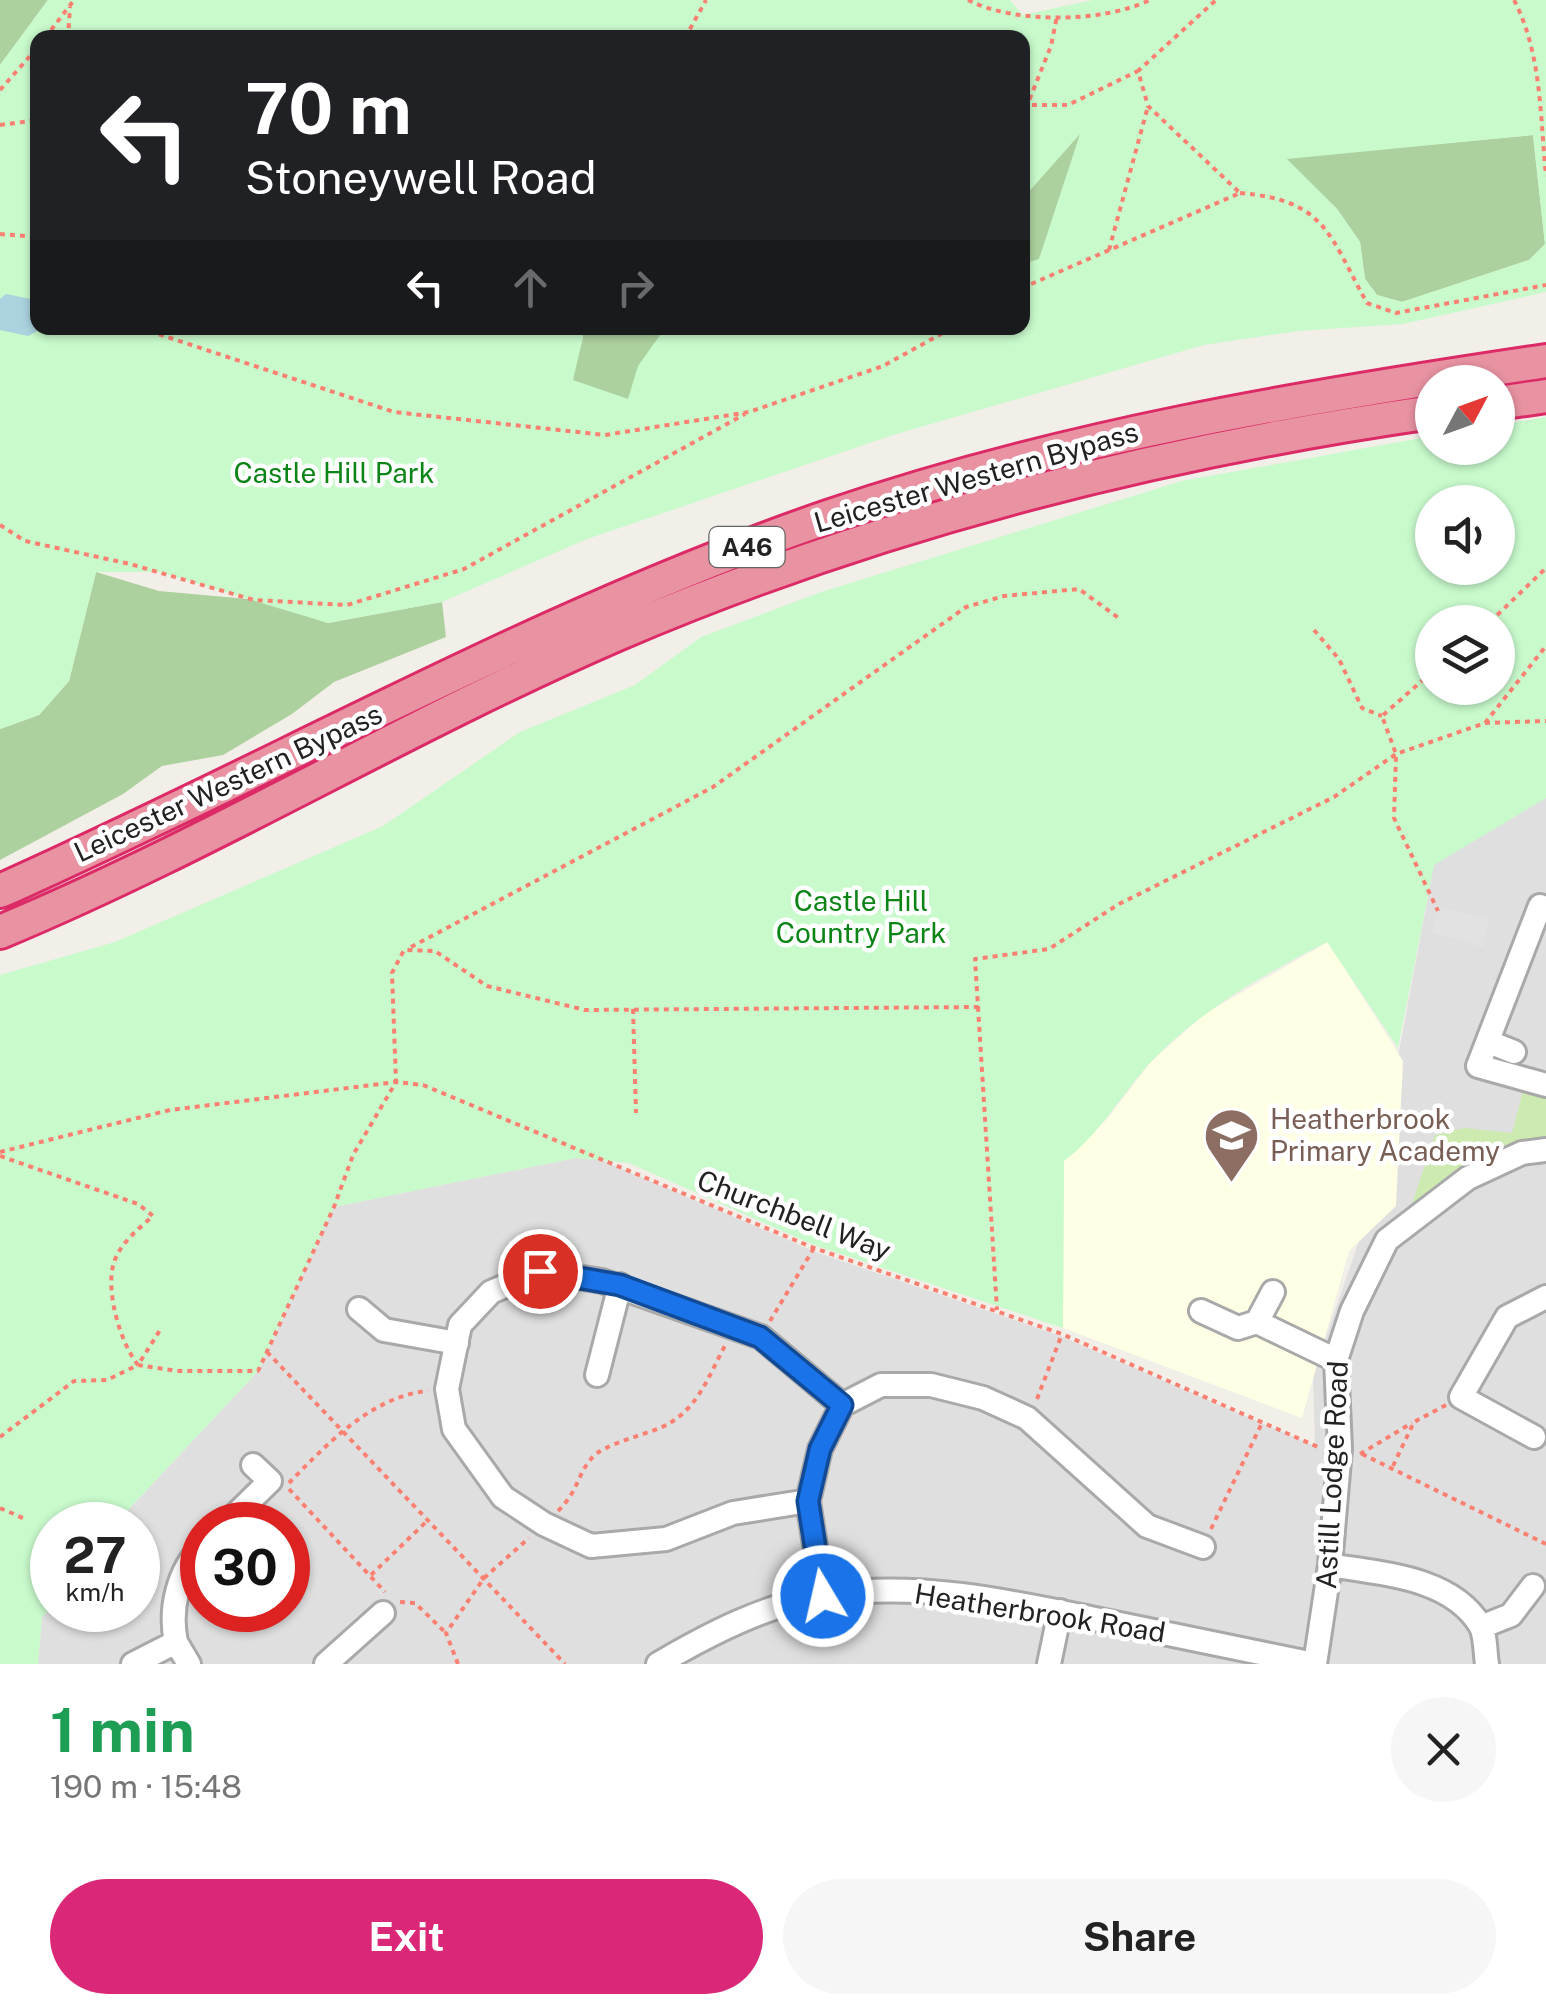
<!DOCTYPE html>
<html lang="en">
<head>
<meta charset="utf-8">
<style>
  body { margin:0; font-family:"Public Sans",sans-serif; background:#f6f6f6; color:#222; height:100vh; display:flex; flex-direction:column; font-size:38px; white-space:nowrap }
  * { box-sizing:border-box; margin:0 }
  p { font-size:32px; color:#767676 }
  .icon { flex:none; width:55px; height:55px; fill:none; stroke:currentColor; stroke-width:2; stroke-linecap:round; stroke-linejoin:round }
  .map { position:relative; height:1664px; overflow:hidden }
  .side { display:flex; flex-direction:column; background:#fff; flex:1 }
  .side>* { flex:none }
  .hud { position:absolute; left:30px; top:30px; width:1000px; height:305px; border-radius:20px; box-shadow:0 2px 8px #0004; background:#202124; color:#fff; overflow:hidden }
  .needle { width:65px; rotate:49deg }
  .tools { position:absolute; left:1415px; top:365px; display:grid; gap:20px }
  .tools a { display:grid; place-items:center; width:100px; height:100px; border-radius:50%; background:#fff; box-shadow:0 2px 8px #0004; font-size:50px }
  .speed { position:absolute; left:30px; top:1502px; display:flex; gap:20px; font-size:50px; font-weight:700; text-align:center }
  .speed>* { display:grid; place-content:center; width:130px; height:130px; border-radius:50%; background:#fff; box-shadow:0 2px 8px #0004; line-height:1 }
  .speed small { font-size:25px; font-weight:400 }
  .speed .limit { border:15px solid #d22; background:#fff; color:#111 }
  .pin { position:absolute; display:grid; place-items:center; width:85px; height:85px; color:#fff; margin:-42px; border:5px solid #fff; border-radius:50%; box-shadow:0 2px 10px #0007 }
  .me { position:absolute; width:110px; margin:-55px; rotate:351deg; stroke-linejoin:round; filter:drop-shadow(0 0 8px #0008) }
  .turn { display:flex; align-items:center; gap:35px; height:210px; padding:0 50px; font-size:45px }
  .turn .icon { width:130px; height:130px; stroke-width:2.5 }
  .turn b { display:block; font-size:70px; line-height:85px }
  .lanes { display:flex; align-items:center; height:95px; padding:0 50px; background:#0003; justify-content:center; gap:50px; direction:ltr }
  .lanes .off { opacity:.35 }
  .round { display:grid; place-items:center; flex:none; width:105px; height:105px; border-radius:52px; background:#f6f6f6 }
  .overview { display:flex; align-items:center; justify-content:space-between; height:170px; padding:0 50px }
  h1 { font-size:60px; font-weight:700; line-height:75px; color:#1e9e55 }
  .cta { display:flex; gap:20px; margin-top:auto; padding:20px 50px }
  .cta a { flex:1; height:115px; border-radius:60px; background:#db2777; color:#fff; font-size:40px; font-weight:700; line-height:115px; text-align:center }
  .cta a+a { background:#f6f6f6; color:#222 }
  .map>svg:first-child { display:block }
  .residential { fill:#e0dfdf; fill-rule:evenodd }
  .education { fill:#ffffe5 }
  .grass { fill:#cdebb0 }
  .forest { fill:#add19e }
  .park { fill:#c8facc; fill-rule:evenodd }
  .parking { fill:#e2e2e2 }
  .water { fill:#aad3df }
  .lines { fill:none; stroke-linecap:round; stroke-linejoin:round }
  .minor-casing { stroke:#a9a9a9; stroke-width:28 }
  .highway-casing { stroke:#dc2a67; stroke-width:38 }
  .path { stroke:#fa8072; stroke-width:4; stroke-dasharray:5 5; stroke-linecap:butt }
  .minor { stroke:#fff; stroke-width:22 }
  .highway { stroke:#e892a2; stroke-width:32 }
  .route-casing { stroke:#114b97; stroke-width:25 }
  .route { stroke:#1a73e8; stroke-width:18 }
  .labels { text-anchor:middle; stroke-width:9; stroke-linejoin:round; paint-order:stroke }
  .shield { fill:#fff; stroke:#646464; stroke-width:2.5 }
  .shield-label { font-size:25px; font-weight:bold; fill:#222 }
  .park-label { font-size:28px; fill:#0c8416; stroke:#fff }
  .street-label { font-size:28px; fill:#222; stroke:#fff }
  .education-label { font-size:28px; fill:#785e54; stroke:#fff; text-anchor:start }
</style>
</head>
<body>
<div class="map">
<svg width="1546" height="1664" viewBox="0 0 1546 1664">
  <rect width="100%" height="100%" fill="#f2efe9"/>
  <path class="residential" d="M 1546,798 L 1546,1664 L 38,1664 L 42,1617 L 52,1607 L 138,1610 L 138,1525 L 114,1525 L 258,1371 L 334,1207 L 575,1158 L 571,1147 L 816,1252 L 1058,1335 L 1315,1446 L 1313,1375 L 1369,1212 L 1434,864 ZM 202,1525 L 288,1525 L 288,1610 L 202,1610 Z"/>
  <path class="education" d="M 1328,942 L 1403,1061 L 1396,1206 L 1349,1251 L 1302,1418 L 1063,1328 L 1064,1161 L 1108,1118 L 1150,1063 L 1203,1015 Z"/>
  <path class="grass" d="M 1526,1080 L 1546,1085 L 1546,1150 L 1522,1153 L 1404,1228 L 1435,1135 L 1464,1128 L 1512,1133 Z"/>
  <path class="forest" d="M 0,0 L 48,0 L 0,65 Z
    M 1082,131 L 1094,258 L 1023,281 L 1023,198 Z
    M 1533,135 L 1545,244 L 1529,260 L 1402,302 L 1377,295 L 1365,279 L 1360,242 L 1337,209 L 1285,158 Z
    M 409,328 L 573,374 L 583,337 L 580,328 L 723,328 L 701,383 L 617,401 Z
    M 96,572 L 159,591 L 269,601 L 328,623 L 442,602 L 446,637 L 334,682 L 292,714 L 223,755 L 162,766 L 123,794 L 0,860 L 0,729 L 39,715 L 69,681 Z"/>
  <path class="park" d="M 48,0 L 1010,0 L 1023,15 L 1093,0 L 1546,0 L 1546,292 L 1403,324 L 1298,331 L 1204,345 L 893,435 L 587,539 L 442,602 L 328,623 L 159,572 L 96,572 L 69,681 L 39,715 L 0,729 L 0,65 ZM 38,38 L 1022,38 L 1023,198 L 1080,134 L 1039,259 L 1023,264 L 1022,328 L 665,328 L 638,366 L 628,399 L 573,380 L 583,337 L 578,328 L 38,328 ZM 1533,135 L 1545,244 L 1529,260 L 1402,302 L 1377,295 L 1365,279 L 1360,242 L 1337,209 L 1287,159 Z
    M 1546,417 L 1546,798 L 1434,865 L 1398,1048 L 1327,942 C 1263,975 1200,1010 1150,1063 C 1121,1095 1099,1135 1064,1161 L 1063,1328 L 814,1245 L 629,1163 L 576,1158 L 334,1207 L 258,1371 L 114,1525 L 52,1525 L 52,1607 L 42,1617 L 38,1664 L 0,1664 L 0,975 L 115,942 L 383,826 L 520,732 L 635,685 L 701,637 L 821,592 L 1182,481 L 1432,436 L 1432,448 L 1498,448 L 1498,425 ZM 1498,502 L 1498,568 L 1432,568 L 1432,502 ZM 1498,622 L 1498,688 L 1432,688 L 1432,622 Z"/>
  <path class="parking" d="M 1439,906 L 1489,920 L 1483,947 L 1433,933 Z"/>
  <path class="water" d="M 6,294 L 36,300 L 38,328 L 43,328 L 28,336 L 0,330 L 0,299 Z"/>
  <g class="lines">
    <defs>
      <path id="minor" d="M 1546,908 L 1540,906 L 1478,1066 L 1546,1085
        M 1489,1042 L 1514,1052
        M 1273,1292 L 1257,1322 L 1336,1360
        M 359,1309 L 384,1330 L 457,1343
        M 1201,1311 L 1238,1328 L 1257,1322
        M 597,1375 L 620,1285
        M 1534,1437 L 1461,1397 L 1507,1317 L 1546,1297
        M 808,1501 L 733,1513 L 666,1539 L 591,1546 L 544,1524 L 503,1497 L 454,1429 L 447,1389 L 460,1325 L 491,1292 L 540,1271 L 602,1281 L 761,1337 L 842,1405
        M 225,1525 L 270,1481 L 253,1465
        M 1330,1565 C 1380,1574 1450,1576 1480,1625 C 1486,1635 1485,1653 1487,1664
        M 823,1596 L 808,1501 L 820,1449 L 842,1405 L 881,1385 L 931,1385 L 983,1398 L 1027,1418 L 1147,1526 L 1203,1547
        M 1481,1627 L 1511,1615 L 1533,1586
        M 176,1642 C 169,1609 178,1571 202,1547
        M 133,1664 L 176,1642 L 189,1664
        M 326,1664 L 383,1613
        M 658,1664 C 709,1634 767,1604 826,1595 C 921,1581 1013,1602 1105,1621 C 1175,1635 1244,1650 1314,1664
        M 1049,1664 L 1060,1611
        M 1315,1664 L 1330,1565 L 1340,1449 L 1336,1360 L 1352,1311 L 1387,1240 L 1468,1178 L 1522,1153 L 1546,1150"/>
      <path id="highway" d="M 1498,403 L 1546,396
        M 0,891 C 276,768 542,615 828,517 C 1062,437 1303,397 1546,361
        M 0,932 C 211,844 407,725 617,634 C 876,523 1154,452 1432,412"/>
    </defs>
    <use href="#minor" class="minor-casing"/>
    <use href="#highway" class="highway-casing"/>
    <path class="path" d="M 968,0 C 1015,24 1102,23 1150,0
      M 1514,0 C 1542,54 1540,117 1546,176
      M 45,38 L 74,0
      M 68,38 L 70,7
      M 685,38 L 706,0
      M 0,90 L 38,47
      M 1022,105 L 1068,105 L 1138,71
      M 1022,118 L 1051,46 L 1057,16
      M 0,125 L 38,120
      M 1240,193 C 1326,200 1329,235 1367,303 L 1396,313 L 1546,285
      M 0,234 L 38,237
      M 1109,250 L 1148,106
      M 1022,288 L 1240,193 L 1148,106 L 1138,71 L 1216,0
      M 140,328 L 394,412 L 605,435 L 749,412 L 883,366 L 952,328
      M 0,525 L 25,541 L 130,564 L 254,600 L 347,605 L 464,569 L 745,414
      M 1490,622 L 1546,568
      M 1314,630 L 1339,659 L 1362,708 L 1382,716
      M 1432,672 L 1382,716 L 1396,754 L 1394,818 L 1438,911
      M 1485,723 L 1546,646
      M 411,947 L 713,787 L 966,607 L 1004,596 L 1079,589 L 1120,619
      M 978,1007 L 997,1310
      M 633,1009 L 636,1113
      M 0,1152 L 170,1110 L 396,1082 L 423,1085 L 814,1248 L 1062,1334 L 1318,1447
      M 0,1156 L 138,1204 L 153,1216 C 137,1230 118,1245 113,1266 C 106,1294 121,1344 138,1365 L 162,1327
      M 770,1321 L 814,1248
      M 267,1352 L 565,1664
      M 1037,1399 L 1062,1334
      M 0,1437 L 74,1381 L 107,1380 L 138,1365 L 177,1371 L 258,1371 L 334,1207 L 353,1155 L 396,1082 L 392,973 L 404,950 L 435,951 L 487,986 L 585,1010 L 978,1007 L 975,959 L 1049,949 L 1119,904 L 1334,797 L 1396,754 L 1485,723 L 1546,721
      M 1360,1454 L 1412,1423
      M 1362,1454 L 1546,1544
      M 1393,1466 L 1414,1422 L 1446,1405
      M 289,1483 C 326,1445 372,1396 428,1391
      M 289,1489 L 385,1592
      M 0,1508 L 25,1519
      M 558,1511 C 579,1490 577,1475 591,1459 C 603,1443 651,1434 668,1424 C 700,1406 709,1374 726,1344
      M 1211,1529 L 1261,1425
      M 371,1575 L 429,1519
      M 400,1602 L 415,1603 L 446,1633
      M 458,1664 L 446,1633 L 484,1578 L 529,1538"/>
    <use href="#minor" class="minor"/>
    <use href="#highway" class="highway"/>
  </g>
  <g class="lines">
    <defs>
      <path id="route" d="M 540,1271 L 620,1285 L 760,1337 L 842,1405 L 820,1449 L 808,1501 L 823,1596"/>
    </defs>
    <use href="#route" class="route-casing"/>
    <use href="#route" class="route"/>
  </g>
  <defs>
    <symbol id="school-pin" viewBox="-11 -11 22 30"><path d="M0 17L-7.5 6A9.5 9.5 0 1 1 7.5 6Z" fill="#8d6e63" stroke="#fff"/><path d="M0-5L7-2L0 1L-7-2ZM-4 1L0 2.5L4 1V4Q0 6-4 4Z" fill="#fff"/></symbol>
  </defs>
  <g fill-rule="evenodd">
    <use href="#school-pin" x="1200" y="1104" width="63" height="86"/>
  </g>
  <g class="labels">
    <rect class="shield" x="709.5" y="527" width="75" height="40" rx="8"/>
    <g class="shield-label">
      <text x="747" y="556">A46</text>
    </g>
    <g class="park-label">
      <text x="334" y="483">Castle Hill Park</text>
      <text x="861" y="911">Castle Hill<tspan x="861" dy="32">Country Park</tspan></text>
    </g>
    <g class="street-label">
      <text transform="translate(976 477) rotate(-16)" y="10">Leicester Western Bypass</text>
      <text transform="translate(228 783) rotate(-25)" y="10">Leicester Western Bypass</text>
      <text transform="translate(794 1215) rotate(21)" y="10">Churchbell Way</text>
      <text transform="translate(1332 1475) rotate(-87)" y="10">Astill Lodge Road</text>
      <text transform="translate(1040 1613) rotate(9)" y="10">Heatherbrook Road</text>
    </g>
    <g class="education-label">
      <text x="1270" y="1129">Heatherbrook<tspan x="1270" dy="32">Primary Academy</tspan></text>
    </g>
  </g>
</svg>
<div class="tools">
<a><svg class="needle" viewBox="-14 -14 28 28"><path d="M0-13l5 13h-10z" fill="#e53935"/><path d="M0 13l5-13h-10z" fill="#767676"/></svg></a>
<a><svg class="icon" aria-label="sound" viewBox="0 0 24 24"><path d="M4 9h4l5-4v14l-5-4H4zM17 9q2 3 0 6"/></svg></a>
<a><svg class="icon" aria-label="layers" viewBox="0 0 24 24"><path d="M12 4l9 5-9 5-9-5zM3 14l9 5 9-5"/></svg></a>
</div>
<div class="speed"><div>27<small>km/h</small></div><div class="limit">30</div></div>
<div class="pin" style="left:540px;top:1271px;background:#d93025"><svg class="icon" aria-label="arrive" viewBox="0 0 24 24"><path d="M6 21V4h12l-3 4 3 4H6"/></svg></div>
<svg class="me" style="left:823px;top:1596px" viewBox="-20 -20 40 40"><circle r="17" fill="#1a73e8" stroke="#fff" stroke-width="3"/><path d="M0-11L8 9 0 5-8 9z" fill="#fff"/></svg>
<div class="hud">
<div class="turn"><svg class="icon" aria-label="left" viewBox="0 0 24 24"><path d="M17 20v-9H6M10 6l-5 5 5 5"/></svg><div><b>70 m</b>Stoneywell Road</div></div>
<div class="lanes"><svg class="icon" aria-label="left" viewBox="0 0 24 24"><path d="M17 20v-9H6M10 6l-5 5 5 5"/></svg><svg class="icon off" aria-label="ahead" viewBox="0 0 24 24"><path d="M12 20V5M6 11l6-6 6 6"/></svg><svg class="icon off" aria-label="right" viewBox="0 0 24 24"><path d="M7 20v-9h11M14 6l5 5-5 5"/></svg></div>
</div>
</div>
<section class="side">
<div class="overview"><div><h1>1 min</h1><p>190 m · 15:48</p></div><a class="round"><svg class="icon" aria-label="close" viewBox="0 0 24 24"><path d="M6 6l12 12M18 6L6 18"/></svg></a></div>
<div class="cta"><a>Exit</a><a>Share</a></div>
</section>
</body>
</html>
